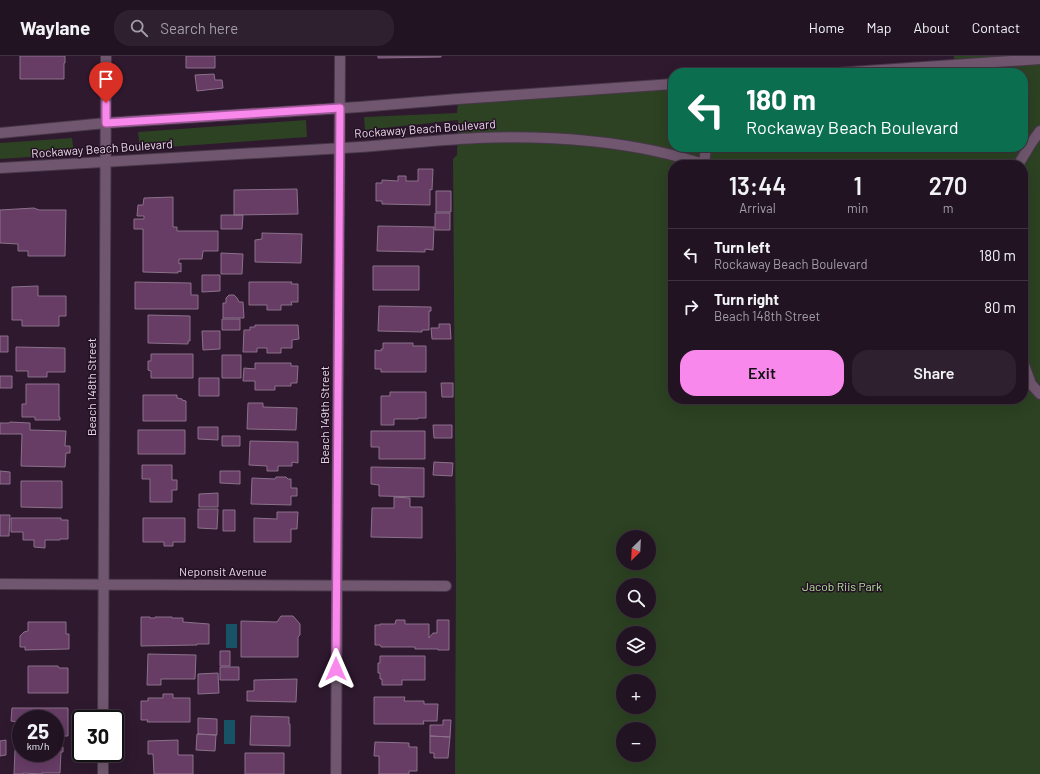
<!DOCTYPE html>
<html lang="en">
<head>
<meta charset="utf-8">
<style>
  body { margin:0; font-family:Barlow,sans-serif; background:#2e202f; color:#f1f3f6; height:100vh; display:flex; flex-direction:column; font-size:15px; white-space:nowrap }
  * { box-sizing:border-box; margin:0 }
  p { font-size:13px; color:#a29ea5 }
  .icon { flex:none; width:22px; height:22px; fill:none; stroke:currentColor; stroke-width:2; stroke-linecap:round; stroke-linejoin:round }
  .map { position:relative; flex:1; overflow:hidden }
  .drawer { position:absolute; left:668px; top:104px; width:360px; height:244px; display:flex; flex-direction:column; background:#221322; border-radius:16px; box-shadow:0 4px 16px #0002,0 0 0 1px #3f3240 }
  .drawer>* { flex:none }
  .hud { position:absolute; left:668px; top:12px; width:360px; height:84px; border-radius:16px; box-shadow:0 4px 16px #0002,0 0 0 1px #3f3240; background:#0b6e4f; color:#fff; overflow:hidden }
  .needle { width:26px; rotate:204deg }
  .controls { position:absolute; left:616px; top:474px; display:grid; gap:8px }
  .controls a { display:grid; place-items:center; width:40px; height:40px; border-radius:50%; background:#221322; box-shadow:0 4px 16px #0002,0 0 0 1px #3f3240; font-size:20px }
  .speed { position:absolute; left:12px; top:654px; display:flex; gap:8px; font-size:20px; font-weight:700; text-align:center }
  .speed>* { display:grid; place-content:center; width:52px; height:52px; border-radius:50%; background:#221322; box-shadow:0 4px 16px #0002,0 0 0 1px #3f3240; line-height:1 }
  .speed small { font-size:10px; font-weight:400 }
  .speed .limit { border:2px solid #111; border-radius:6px; background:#fff; color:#111 }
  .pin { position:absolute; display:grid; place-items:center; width:34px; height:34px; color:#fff; margin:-41px -17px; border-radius:50% 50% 50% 0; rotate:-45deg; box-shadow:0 0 4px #0007 }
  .pin .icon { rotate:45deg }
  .me { position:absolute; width:44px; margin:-22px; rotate:0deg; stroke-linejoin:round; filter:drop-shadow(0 0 3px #0008) }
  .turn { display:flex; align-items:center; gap:14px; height:84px; padding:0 12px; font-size:18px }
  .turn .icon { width:52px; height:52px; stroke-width:2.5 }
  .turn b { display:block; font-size:28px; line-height:34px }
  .eta { display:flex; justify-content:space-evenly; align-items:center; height:68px; text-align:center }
  .eta b { font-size:24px; font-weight:600; line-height:28px }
  .primary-button { display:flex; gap:8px; margin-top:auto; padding:8px 12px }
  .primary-button a { flex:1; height:46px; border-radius:16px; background:#f888eb; color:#111; font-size:16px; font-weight:600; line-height:46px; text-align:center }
  .primary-button a+a { background:#2e202f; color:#f1f3f6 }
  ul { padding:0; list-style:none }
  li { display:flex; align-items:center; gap:12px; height:52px; padding:0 12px; border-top:1px solid #3f3240 }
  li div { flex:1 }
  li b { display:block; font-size:15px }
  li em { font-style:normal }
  header { display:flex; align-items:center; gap:24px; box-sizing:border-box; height:56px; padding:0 20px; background:#221322; border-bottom:1px solid #3f3240 }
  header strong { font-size:19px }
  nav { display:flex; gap:22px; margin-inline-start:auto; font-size:14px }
  .search { width:280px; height:36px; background:#2e202f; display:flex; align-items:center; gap:10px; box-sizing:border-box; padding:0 14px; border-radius:16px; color:#a29ea5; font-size:15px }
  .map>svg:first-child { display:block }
  .green { fill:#2c4222; fill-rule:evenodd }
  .water { fill:#185266 }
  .building { fill:#673d66; stroke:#8b718a }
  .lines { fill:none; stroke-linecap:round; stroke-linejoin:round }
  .minor-casing { stroke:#473748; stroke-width:12 }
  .minor { stroke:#70576f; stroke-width:10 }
  .route-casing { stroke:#a15899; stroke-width:10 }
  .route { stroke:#f888eb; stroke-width:7 }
  .labels { text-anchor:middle; stroke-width:3; stroke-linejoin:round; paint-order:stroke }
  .street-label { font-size:12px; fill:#e7d8e6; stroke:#241024 }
  .park-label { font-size:12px; fill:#ade298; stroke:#241024 }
</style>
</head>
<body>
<header>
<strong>Waylane</strong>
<div class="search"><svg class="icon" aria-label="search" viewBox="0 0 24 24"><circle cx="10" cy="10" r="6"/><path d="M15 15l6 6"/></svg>Search here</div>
<nav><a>Home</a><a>Map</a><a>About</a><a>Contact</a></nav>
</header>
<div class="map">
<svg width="1040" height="718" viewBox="0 0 1040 718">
  <rect width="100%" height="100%" fill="#2e192e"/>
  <path class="green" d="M 954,0 L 1040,0 L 1040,718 L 455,718 L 456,514 L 453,103 L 457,99 L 458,64 L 365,74 L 364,61 L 457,57 L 458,43 L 673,28 L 673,91 L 1023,91 L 1023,17 L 837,17 L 954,9 ZM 673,109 L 1023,109 L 1023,343 L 673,343 ZM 623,481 L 649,481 L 649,507 L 623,507 ZM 623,529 L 649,529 L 649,555 L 623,555 ZM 623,577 L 649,577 L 649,603 L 623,603 ZM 623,625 L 649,625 L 649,651 L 623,651 ZM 623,673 L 649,673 L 649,699 L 623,699 Z
    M 306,64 L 307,81 L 140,93 L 138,76 Z
    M 72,82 L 74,98 L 0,103 L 0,87 Z"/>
  <path class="water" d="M 226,568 L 237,568 L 237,592 L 226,592 Z
    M 224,664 L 235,664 L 235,688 L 224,688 Z"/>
  <path class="building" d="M 20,0 L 65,0 L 65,7 L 64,7 L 64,23 L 20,23 Z
    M 186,0 L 215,0 L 215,12 L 186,12 Z
    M 378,0 L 441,0 L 441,1 L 378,2 Z
    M 214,18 L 215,24 L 222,24 L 223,32 L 197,35 L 195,19 Z
    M 418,113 L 433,113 L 432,134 L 430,133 L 430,149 L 382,148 L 382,145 L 376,145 L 376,127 L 382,127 L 382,124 L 398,125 L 398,120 L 406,120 L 406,125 L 418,125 Z
    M 297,133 L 298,158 L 234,159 L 234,134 Z
    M 436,135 L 451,135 L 451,156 L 436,156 Z
    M 173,141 L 173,171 L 177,171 L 177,175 L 218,175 L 218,195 L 203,195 L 202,203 L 179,203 L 179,208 L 181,207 L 181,216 L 178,215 L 178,217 L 143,216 L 143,173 L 134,173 L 134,163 L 144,163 L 144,160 L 137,160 L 138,149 L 143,149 L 144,142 Z
    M 34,152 L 39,154 L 66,154 L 65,200 L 28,200 L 28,195 L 18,195 L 18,188 L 0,187 L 0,154 Z
    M 435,157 L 450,157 L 450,174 L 435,174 Z
    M 221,159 L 243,159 L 242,173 L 221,173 Z
    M 378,170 L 434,171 L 433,194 L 425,193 L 425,196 L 377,195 Z
    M 262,177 L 302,178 L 301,207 L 255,206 L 255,184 L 262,183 Z
    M 221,197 L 243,198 L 242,218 L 221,218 Z
    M 373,210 L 419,210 L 419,234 L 373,234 Z
    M 202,219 L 220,219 L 220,235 L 202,236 Z
    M 135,226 L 191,227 L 191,239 L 198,239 L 198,253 L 135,253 Z
    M 249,226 L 292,226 L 291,228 L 298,228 L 298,246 L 291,246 L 292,249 L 281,249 L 281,254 L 267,254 L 267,249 L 249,249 Z
    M 38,230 L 38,240 L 66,240 L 66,260 L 59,260 L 59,270 L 22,270 L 22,264 L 12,264 L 12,231 Z
    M 229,239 L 234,239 L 237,242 L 239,246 L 243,246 L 244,262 L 223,262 L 223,247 L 226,247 L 226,242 Z
    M 379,250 L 431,251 L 431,255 L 429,255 L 429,274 L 422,274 L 422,276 L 378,275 Z
    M 148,259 L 190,260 L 190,285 L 188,285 L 188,288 L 148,287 Z
    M 222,263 L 240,263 L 240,274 L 222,274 Z
    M 439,268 L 450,268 L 451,283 L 432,283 L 431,272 L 439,272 Z
    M 255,269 L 298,269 L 299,283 L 292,284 L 292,292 L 281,292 L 281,297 L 267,297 L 267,292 L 257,292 L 257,296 L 243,296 L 244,274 L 250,274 L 250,271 L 255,271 Z
    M 202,275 L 220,275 L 220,293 L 203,294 Z
    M 0,280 L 8,280 L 8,296 L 0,296 Z
    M 383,287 L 413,287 L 413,290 L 426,290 L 426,316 L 381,316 L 381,313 L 375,313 L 375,294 L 381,295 L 381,293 L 383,293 Z
    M 16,291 L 65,292 L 65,316 L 47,316 L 47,321 L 28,321 L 28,315 L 16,315 Z
    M 151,298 L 193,298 L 193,322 L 151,322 L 151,315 L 148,314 L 148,305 L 151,305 Z
    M 222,299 L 241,299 L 241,322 L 222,322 Z
    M 255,307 L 291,307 L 291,310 L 298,310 L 297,327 L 291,327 L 291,330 L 275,330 L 275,334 L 255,334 L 255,325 L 243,325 L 244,312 L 255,313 Z
    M 0,320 L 12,320 L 12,332 L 0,332 Z
    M 199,322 L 219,322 L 219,340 L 199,340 Z
    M 441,327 L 453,327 L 453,341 L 442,341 Z
    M 26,328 L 59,328 L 59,361 L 60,361 L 60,364 L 35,364 L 35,361 L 22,361 L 22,348 L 26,348 Z
    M 390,336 L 426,336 L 426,362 L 418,362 L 418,363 L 394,363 L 394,369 L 381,369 L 381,340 L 390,340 Z
    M 143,339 L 177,339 L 177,342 L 182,343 L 182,344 L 186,345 L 186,365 L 143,365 Z
    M 248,347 L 263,347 L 263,351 L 297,352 L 296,374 L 247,373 Z
    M 10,366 L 30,367 L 30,374 L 66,375 L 65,390 L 70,390 L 70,397 L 66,397 L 65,411 L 21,410 L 22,378 L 0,378 L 0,367 L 9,367 Z
    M 433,369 L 452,369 L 452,382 L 434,382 Z
    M 198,371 L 218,371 L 218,384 L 198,383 Z
    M 138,374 L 185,374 L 185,398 L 138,398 Z
    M 371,375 L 425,375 L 425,403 L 379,403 L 379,391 L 371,391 Z
    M 222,380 L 240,380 L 240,390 L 222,390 Z
    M 250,385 L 298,386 L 298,407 L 292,406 L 292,410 L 278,410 L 278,415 L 267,415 L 267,410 L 249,409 Z
    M 434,406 L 453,407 L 452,420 L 433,419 Z
    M 142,409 L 172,409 L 172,424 L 177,424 L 177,434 L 172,434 L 172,446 L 150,446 L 150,423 L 142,423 Z
    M 371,411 L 424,412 L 424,441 L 379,440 L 379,429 L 371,428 Z
    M 0,415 L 10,416 L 10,428 L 0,428 Z
    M 220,415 L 240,415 L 240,428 L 220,427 Z
    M 276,421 L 286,421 L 288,423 L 291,423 L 291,432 L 297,432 L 297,440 L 291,440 L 291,449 L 251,448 L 252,422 L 275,423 Z
    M 21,425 L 62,425 L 62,452 L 21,451 Z
    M 218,437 L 218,451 L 199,451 L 199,438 Z
    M 394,441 L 410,442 L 410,451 L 422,451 L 422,482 L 371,481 L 372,452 L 394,452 Z
    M 198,453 L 218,453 L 217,473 L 198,472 Z
    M 223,454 L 235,454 L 235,475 L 223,475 Z
    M 277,456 L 298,456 L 297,473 L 291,473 L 291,486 L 254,486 L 254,462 L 277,463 Z
    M 0,459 L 10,459 L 9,480 L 0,480 Z
    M 11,462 L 61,462 L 61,464 L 68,464 L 68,483 L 60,483 L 60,484 L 45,484 L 45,492 L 34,491 L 34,484 L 23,484 L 23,476 L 11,476 Z
    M 143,462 L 185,462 L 185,486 L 173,486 L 173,490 L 164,490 L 164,486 L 143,486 Z
    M 281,560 L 293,560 L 300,568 L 300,579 L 298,581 L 298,601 L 241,601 L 241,565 L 277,566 Z
    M 141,561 L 150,561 L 150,562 L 155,562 L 155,561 L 172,561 L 172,562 L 183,562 L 183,566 L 209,568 L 209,588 L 197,588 L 197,589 L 141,590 Z
    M 396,564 L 405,564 L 405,568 L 429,568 L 429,582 L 433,577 L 437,577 L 437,564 L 449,564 L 449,594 L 438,594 L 438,593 L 415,593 L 415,591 L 381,591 L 380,589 L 375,589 L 375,569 L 380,569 L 380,568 L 395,568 Z
    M 28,566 L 66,566 L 66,578 L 69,578 L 69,593 L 25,594 L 25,591 L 20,591 L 20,580 L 24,576 L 28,575 Z
    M 220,595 L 230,595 L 230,610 L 220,610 Z
    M 148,598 L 196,599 L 195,623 L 161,623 L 161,629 L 147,629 Z
    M 380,600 L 425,600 L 425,624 L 402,624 L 402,629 L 382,629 L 382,623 L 380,623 L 380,617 L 378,617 L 378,607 L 380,607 Z
    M 28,610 L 58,610 L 59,612 L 68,612 L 68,637 L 28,637 Z
    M 220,611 L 239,611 L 239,624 L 220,624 Z
    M 218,617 L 219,637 L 198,638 L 198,618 Z
    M 297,623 L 296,646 L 247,645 L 247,635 L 254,635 L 254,624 Z
    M 163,638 L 173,638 L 173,642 L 190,642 L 190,666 L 147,666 L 148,664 L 141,664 L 141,645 L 148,645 L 148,642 L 163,642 Z
    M 374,641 L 405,641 L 404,645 L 424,645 L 424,648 L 438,648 L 437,665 L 423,665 L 424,668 L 374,668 Z
    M 12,652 L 68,652 L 68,680 L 55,680 L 55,663 L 21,663 L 21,680 L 21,671 L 17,672 L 17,666 L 11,665 Z
    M 251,660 L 289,661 L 289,668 L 290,668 L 290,690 L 250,689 Z
    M 198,662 L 217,663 L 217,679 L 198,678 Z
    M 443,664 L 451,664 L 450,681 L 430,680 L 430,669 L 443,669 Z
    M 197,678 L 216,679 L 215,695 L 196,694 Z
    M 430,680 L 450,681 L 448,702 L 434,702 L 434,697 L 430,697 Z
    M 6,684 L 6,699 L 0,700 L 0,685 Z
    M 178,684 L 178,699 L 193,699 L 193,718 L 154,718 L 153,698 L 148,698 L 148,685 Z
    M 375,686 L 409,687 L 409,691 L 417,691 L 417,715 L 409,715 L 409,718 L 379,718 L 379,700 L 374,700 Z
    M 55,690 L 63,691 L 63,696 L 61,696 L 60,717 L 42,717 L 42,718 L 23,717 L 23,718 L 14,718 L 15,694 L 21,695 L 21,697 L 55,697 Z
    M 245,697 L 284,697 L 284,718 L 245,718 Z"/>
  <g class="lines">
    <defs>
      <path id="minor" d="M 837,17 L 1040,3
        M 0,77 L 106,67 L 359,51 L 458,43 L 673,28
        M 704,108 L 706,91
        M 1018,109 L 1032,86 L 1040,75
        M 0,112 C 120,105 240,98 360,91 C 399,88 438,84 477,82 C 551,79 636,85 706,109
        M 1023,306 L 1030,325
        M 1023,319 L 1040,338
        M 0,528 L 446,530
        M 103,663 L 106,0
        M 103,718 L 103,697
        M 336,718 L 340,0"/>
    </defs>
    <use href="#minor" class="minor-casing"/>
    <use href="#minor" class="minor"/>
  </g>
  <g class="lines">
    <defs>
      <path id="route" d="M 106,47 L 106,67 L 340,52 L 336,613"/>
    </defs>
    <use href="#route" class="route-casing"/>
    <use href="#route" class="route"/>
  </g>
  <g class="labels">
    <g class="street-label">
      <text transform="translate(425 73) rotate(-4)" y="4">Rockaway Beach Boulevard</text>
      <text transform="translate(102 93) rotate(-4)" y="4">Rockaway Beach Boulevard</text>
      <text transform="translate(92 331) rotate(-90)" y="4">Beach 148th Street</text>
      <text transform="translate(325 359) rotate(-90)" y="4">Beach 149th Street</text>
      <text x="223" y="520">Neponsit Avenue</text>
    </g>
    <g class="park-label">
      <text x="842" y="535">Jacob Riis Park</text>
    </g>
  </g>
</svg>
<div class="controls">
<a><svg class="needle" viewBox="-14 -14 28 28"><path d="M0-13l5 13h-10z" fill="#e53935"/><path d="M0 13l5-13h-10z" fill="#a29ea5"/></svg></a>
<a><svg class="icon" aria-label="search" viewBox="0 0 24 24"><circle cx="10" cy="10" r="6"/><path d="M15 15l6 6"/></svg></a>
<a><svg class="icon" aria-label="layers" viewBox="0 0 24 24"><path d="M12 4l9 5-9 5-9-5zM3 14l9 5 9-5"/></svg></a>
<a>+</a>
<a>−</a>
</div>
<div class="speed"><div>25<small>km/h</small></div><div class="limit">30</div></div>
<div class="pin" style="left:106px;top:47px;background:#d93025"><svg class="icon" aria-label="arrive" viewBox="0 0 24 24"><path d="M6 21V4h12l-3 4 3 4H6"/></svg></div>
<svg class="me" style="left:336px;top:613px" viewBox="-20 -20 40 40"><path d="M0-17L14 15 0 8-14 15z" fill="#f888eb" stroke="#fff" stroke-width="4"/></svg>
<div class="hud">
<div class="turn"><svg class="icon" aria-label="left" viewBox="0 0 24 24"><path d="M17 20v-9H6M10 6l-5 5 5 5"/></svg><div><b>180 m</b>Rockaway Beach Boulevard</div></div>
</div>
<section class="drawer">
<div class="eta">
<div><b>13:44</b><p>Arrival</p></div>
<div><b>1</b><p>min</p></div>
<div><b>270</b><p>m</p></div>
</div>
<ul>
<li><svg class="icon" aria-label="left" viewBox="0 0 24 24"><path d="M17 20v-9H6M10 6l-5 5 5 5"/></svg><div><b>Turn left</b><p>Rockaway Beach Boulevard</p></div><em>180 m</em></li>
<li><svg class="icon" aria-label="right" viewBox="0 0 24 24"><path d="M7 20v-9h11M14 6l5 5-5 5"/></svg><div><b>Turn right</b><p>Beach 148th Street</p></div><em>80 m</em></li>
</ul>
<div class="primary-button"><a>Exit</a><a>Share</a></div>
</section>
</div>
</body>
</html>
